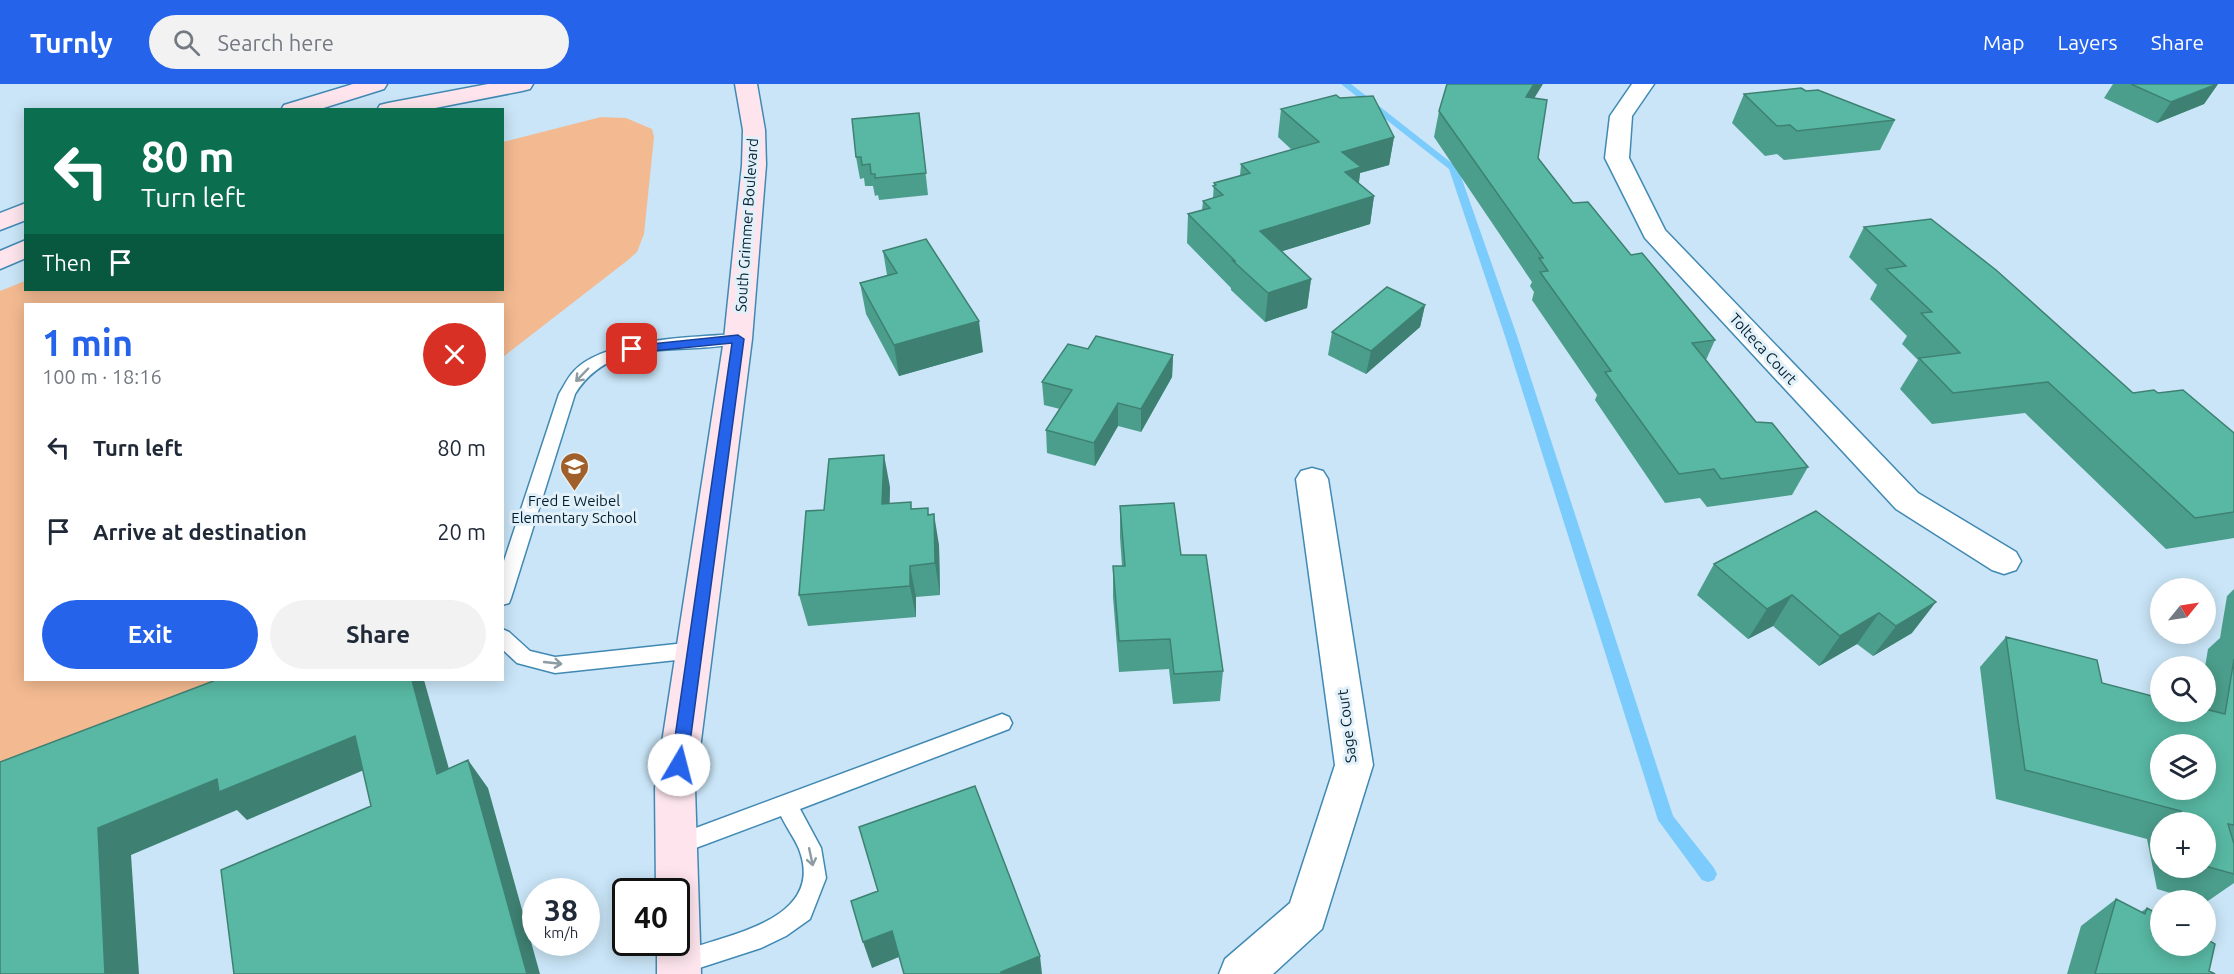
<!DOCTYPE html>
<html lang="en">
<head>
<meta charset="utf-8">
<style>
  body { margin:0; font-family:Ubuntu,sans-serif; background:#f2f2f3; color:#1f2937; height:100vh; display:flex; flex-direction:column; font-size:22px; white-space:nowrap }
  * { box-sizing:border-box; margin:0 }
  p { font-size:20px; color:#747a83 }
  .icon { flex:none; width:33px; height:33px; fill:none; stroke:currentColor; stroke-width:2; stroke-linecap:round; stroke-linejoin:round }
  .map { position:relative; flex:1; overflow:hidden }
  .side { position:absolute; left:24px; top:219px; width:480px; height:378px; display:flex; flex-direction:column; background:#fff; border-radius:0px; box-shadow:0 3px 15px #0003 }
  .side>* { flex:none }
  .hud { position:absolute; left:24px; top:24px; width:480px; height:183px; border-radius:0px; box-shadow:0 3px 15px #0003; background:#0b6e4f; color:#fff; overflow:hidden }
  .needle { width:39px; rotate:60deg }
  .controls { position:absolute; left:2150px; top:494px; display:grid; gap:12px }
  .controls a { display:grid; place-items:center; width:66px; height:66px; border-radius:50%; background:#fff; box-shadow:0 3px 15px #0003; font-size:30px }
  .speed { position:absolute; left:522px; top:794px; display:flex; gap:12px; font-size:30px; font-weight:700; text-align:center }
  .speed>* { display:grid; place-content:center; width:78px; height:78px; border-radius:50%; background:#fff; box-shadow:0 3px 15px #0003; line-height:1 }
  .speed small { font-size:15px; font-weight:400 }
  .speed .limit { border:3px solid #111; border-radius:9px; background:#fff; color:#111 }
  .pin { position:absolute; display:grid; place-items:center; width:51px; height:51px; color:#fff; margin:-26px; border-radius:12px; box-shadow:0 3px 9px #0006 }
  .me { position:absolute; width:66px; margin:-33px; rotate:8deg; stroke-linejoin:round; filter:drop-shadow(0 0 4px #0008) }
  .turn { display:flex; align-items:center; gap:21px; height:126px; padding:0 18px; font-size:27px }
  .turn .icon { width:78px; height:78px; stroke-width:2.5 }
  .turn b { display:block; font-size:42px; line-height:51px }
  .then { display:flex; align-items:center; height:57px; padding:0 18px; background:#0003; gap:12px; font-size:22px }
  .round { display:grid; place-items:center; flex:none; width:63px; height:63px; border-radius:32px; background:#f2f2f3 }
  .headline { display:flex; align-items:center; justify-content:space-between; height:102px; padding:0 18px }
  h1 { font-size:36px; font-weight:700; line-height:45px; color:#2563eb }
  .button { display:flex; gap:12px; margin-top:auto; padding:12px 18px }
  .button a { flex:1; height:69px; border-radius:36px; background:#2563eb; color:#fff; font-size:24px; font-weight:700; line-height:69px; text-align:center }
  .button a+a { background:#f2f2f3; color:#1f2937 }
  ul { padding:0; list-style:none }
  li { display:flex; align-items:center; gap:18px; height:84px; padding:0 18px }
  li div { flex:1 }
  li b { display:block; font-size:22px }
  li em { font-style:normal }
  header { display:flex; align-items:center; gap:36px; box-sizing:border-box; height:84px; padding:0 30px; background:#2563eb; color:#fff }
  header strong { font-size:28px }
  nav { display:flex; gap:33px; margin-inline-start:auto; font-size:21px }
  .search { width:420px; height:54px; background:#f2f2f3; display:flex; align-items:center; gap:15px; box-sizing:border-box; padding:0 21px; border-radius:33px; color:#747a83; font-size:22px }
  .map>svg:first-child { display:block }
  .green { fill:#f3ba91 }
  .lines { fill:none; stroke-linecap:round; stroke-linejoin:round }
  .stream { fill:#7bcbfc; fill-rule:evenodd }
  .lane-casing { stroke:#4189b3; stroke-width:3 }
  .street-casing { stroke:#4189b3; stroke-width:3 }
  .secondary-casing { stroke:#4189b3; stroke-width:3 }
  .lane { fill:#fff; fill-rule:evenodd }
  .street { fill:#fff; fill-rule:evenodd }
  .secondary { fill:#fee5ed; fill-rule:evenodd }
  .wall { fill:#4c9e8c; fill-rule:evenodd }
  .shaded-wall { fill:#3e8172 }
  .building { fill:#58b8a3; stroke:#3e8172; stroke-width:1.5; fill-rule:evenodd }
  .oneway { stroke:#8d9ba2 }
  .route { fill:#2563eb; stroke:#184099; stroke-width:1.5 }
  .labels { text-anchor:middle; stroke-width:6; stroke-linejoin:round; paint-order:stroke }
  .street-label { font-size:15px; fill:#022031; stroke:#e2f0f9 }
  .poi-label { font-size:15px; fill:#022031; stroke:#e2f0f9 }
</style>
</head>
<body>
<header>
<strong>Turnly</strong>
<div class="search"><svg class="icon" aria-label="search" viewBox="0 0 24 24"><circle cx="10" cy="10" r="6"/><path d="M15 15l6 6"/></svg>Search here</div>
<nav><a>Map</a><a>Layers</a><a>Share</a></nav>
</header>
<div class="map">
<svg width="2234" height="890" viewBox="0 0 2234 890">
  <rect width="100%" height="100%" fill="#c9e5f7"/>
  <path class="green" d="M 601,33 L 626,34 L 652,45 L 654,53 L 644,150 L 637,168 L 628,176 L 503,273 L 502,220 L 26,220 L 26,596 L 288,596 L 0,711 L 0,207 L 25,197 L 26,206 L 502,206 L 503,58 Z"/>
  <g class="lines">
    <path class="stream" d="M 1341,0 L 1351,0 L 1458,84 L 1517,252 L 1673,732 L 1714,784 L 1717,790 L 1714,796 L 1708,798 L 1702,796 L 1658,736 L 1505,252 L 1449,85 Z"/>
    <defs>
      <path id="lane" d="M 738,250 L 743,252 L 746,255 L 743,258 C 686,273 613,249 575,310 L 511,514 L 509,519 L 502,521 L 502,483 L 559,310 C 564,302 568,293 574,287 C 605,254 695,253 738,250 Z
        M 502,545 L 509,548 L 530,567 L 555,573 L 695,558 L 702,560 L 705,566 L 702,572 L 695,574 L 555,589 L 517,579 L 502,565 Z
        M 1002,630 L 1009,633 L 1012,639 L 1009,645 L 800,725 L 821,764 L 826,794 L 810,835 L 786,852 L 761,864 L 681,890 L 671,887 L 667,879 L 671,871 C 717,852 828,840 799,765 C 794,753 786,743 781,732 L 677,771 L 669,768 L 666,761 L 669,754 Z"/>
      <path id="street" d="M 1632,0 L 1654,0 L 1632,32 L 1629,74 L 1665,146 L 1918,409 L 2016,468 L 2021,477 L 2016,486 L 2004,490 L 1992,486 L 1896,425 L 1645,154 L 1605,74 L 1610,32 Z
        M 1312,384 L 1323,387 L 1328,395 L 1373,681 L 1322,845 L 1273,890 L 1219,890 L 1225,875 L 1290,819 L 1335,681 L 1296,395 L 1301,387 Z"/>
      <path id="secondary" d="M 353,0 L 387,0 L 384,5 L 317,26 L 281,26 L 284,21 Z
        M 488,0 L 533,0 L 530,5 L 522,7 L 425,26 L 377,26 L 380,21 L 388,19 Z
        M 735,0 L 757,0 L 765,46 L 766,81 L 752,255 L 695,704 L 701,890 L 657,890 L 657,858 L 676,858 L 676,807 L 656,807 L 655,704 L 724,255 L 742,81 L 743,46 Z
        M 26,119 L 26,136 L 0,146 L 0,129 Z
        M 26,156 L 26,174 L 0,185 L 0,167 Z"/>
    </defs>
    <use href="#lane" class="lane-casing"/>
    <use href="#street" class="street-casing"/>
    <use href="#secondary" class="secondary-casing"/>
    <use href="#lane" class="lane"/>
    <use href="#street" class="street"/>
    <use href="#secondary" class="secondary"/>
  </g>
  <path class="wall" d="M 2113,0 L 2218,0 L 2204,20 L 2157,39 L 2104,14 Z
    M 1806,7 L 1895,36 L 1880,66 L 1784,76 L 1777,70 L 1765,72 L 1732,39 L 1744,10 Z
    M 1534,14 L 1538,74 L 1573,119 L 1631,171 L 1715,256 L 1706,276 L 1756,338 L 1808,383 L 1792,411 L 1707,423 L 1700,414 L 1665,419 L 1595,316 L 1597,311 L 1532,216 L 1534,208 L 1530,202 L 1532,198 L 1434,53 L 1439,27 Z
    M 1281,25 L 1394,53 L 1389,81 L 1360,89 L 1359,99 L 1374,112 L 1370,140 L 1282,167 L 1311,195 L 1307,224 L 1265,238 L 1231,206 L 1231,204 L 1187,159 L 1188,130 L 1202,126 L 1203,117 L 1213,114 L 1214,99 L 1240,92 L 1241,80 L 1292,66 L 1278,53 Z
    M 919,29 L 928,111 L 879,116 L 878,111 L 875,112 L 873,102 L 865,102 L 864,94 L 860,95 L 856,73 Z
    M 1864,143 L 2133,309 L 2158,309 L 2234,349 L 2234,454 L 2166,465 L 2025,329 L 1932,340 L 1900,305 L 1918,276 L 1902,260 L 1907,252 L 1870,215 L 1877,201 L 1849,173 Z
    M 883,167 L 983,268 L 899,292 L 866,230 L 860,199 L 887,191 Z
    M 1425,221 L 1420,243 L 1366,290 L 1328,271 L 1332,248 Z
    M 1088,265 L 1173,271 L 1172,293 L 1141,348 L 1118,342 L 1095,382 L 1047,369 L 1046,346 L 1060,325 L 1044,321 L 1042,298 Z
    M 890,403 L 889,420 L 913,425 L 929,430 L 939,461 L 940,511 L 916,513 L 916,533 L 808,542 L 799,511 L 824,426 Z
    M 1120,422 L 1181,471 L 1223,587 L 1220,617 L 1173,620 L 1169,585 L 1119,588 L 1113,513 L 1113,482 L 1122,482 L 1120,453 Z
    M 1816,427 L 1912,549 L 1873,572 L 1857,560 L 1819,582 L 1773,542 L 1748,555 L 1697,511 L 1714,480 Z
    M 2234,505 L 2234,799 L 2205,819 L 2205,816 L 2194,816 L 2157,805 L 2147,755 L 1996,715 L 1980,583 L 2006,553 L 2102,599 L 2205,627 L 2205,583 L 2208,565 L 2220,554 L 2227,512 ZM 2160,738 L 2205,738 L 2205,783 L 2160,783 Z
    M 2116,815 L 2141,828 L 2147,824 L 2209,887 L 2215,890 L 2067,890 L 2081,842 Z"/>
  <path class="shaded-wall" d="M 1534,0 L 1543,0 L 1519,39 L 1526,13 Z
    M 2218,0 L 2204,20 L 2157,39 L 2171,18 Z
    M 1394,53 L 1389,81 L 1360,89 L 1357,111 L 1340,116 L 1342,68 Z
    M 1374,112 L 1370,140 L 1257,175 L 1260,147 Z
    M 1311,195 L 1307,224 L 1265,238 L 1268,209 Z
    M 1425,221 L 1420,243 L 1366,290 L 1371,267 Z
    M 979,237 L 983,268 L 899,292 L 894,261 Z
    M 1173,271 L 1172,293 L 1141,348 L 1141,325 Z
    M 1118,319 L 1118,342 L 1095,382 L 1094,359 Z
    M 884,371 L 890,403 L 889,452 L 882,420 Z
    M 934,430 L 939,461 L 940,511 L 935,479 Z
    M 910,482 L 916,513 L 916,533 L 910,502 Z
    M 1792,511 L 1773,542 L 1748,555 L 1767,525 Z
    M 1936,518 L 1912,549 L 1873,572 L 1896,542 Z
    M 1879,529 L 1857,560 L 1819,582 L 1840,552 Z
    M 412,596 L 424,596 L 458,717 L 437,690 Z
    M 355,652 L 378,680 L 247,736 L 237,726 L 131,771 L 139,890 L 105,890 L 98,744 L 217,695 Z
    M 468,676 L 488,704 L 540,890 L 527,890 Z
    M 892,847 L 899,873 L 872,884 L 863,858 Z
    M 1040,872 L 1042,890 L 1001,890 L 1001,888 Z"/>
  <path class="building" d="M 1447,0 L 1534,0 L 1526,13 L 1547,16 L 1538,74 L 1573,119 L 1588,118 L 1631,171 L 1642,169 L 1715,256 L 1692,259 L 1756,338 L 1772,339 L 1808,383 L 1721,395 L 1714,385 L 1679,390 L 1605,288 L 1611,287 L 1540,188 L 1548,187 L 1539,174 L 1543,174 L 1439,27 Z
    M 2131,0 L 2217,0 L 2171,18 Z
    M 1801,4 L 1806,7 L 1818,6 L 1895,36 L 1797,47 L 1790,41 L 1777,42 L 1744,10 Z
    M 1336,11 L 1340,14 L 1373,12 L 1394,53 L 1342,68 L 1361,83 L 1345,88 L 1374,112 L 1260,147 L 1311,195 L 1268,209 L 1233,177 L 1235,177 L 1188,130 L 1210,124 L 1203,117 L 1223,111 L 1213,102 L 1216,101 L 1214,99 L 1250,89 L 1241,80 L 1319,58 L 1281,25 Z
    M 919,29 L 926,89 L 875,94 L 875,90 L 871,90 L 870,80 L 862,81 L 861,73 L 856,73 L 852,35 Z
    M 1931,135 L 1996,186 L 2133,309 L 2154,306 L 2158,309 L 2183,306 L 2234,349 L 2234,428 L 2195,434 L 2048,298 L 1953,309 L 1919,274 L 1960,269 L 1921,229 L 1932,228 L 1886,185 L 1906,182 L 1864,143 Z
    M 926,155 L 979,237 L 894,261 L 860,199 L 897,189 L 883,167 Z
    M 1387,203 L 1425,221 L 1371,267 L 1332,248 Z
    M 1096,252 L 1173,271 L 1141,325 L 1118,319 L 1094,359 L 1046,346 L 1072,306 L 1042,298 L 1068,260 L 1088,265 Z
    M 884,371 L 882,420 L 911,418 L 911,425 L 928,424 L 928,431 L 934,430 L 935,479 L 910,482 L 910,502 L 799,511 L 806,427 L 824,426 L 829,375 Z
    M 1174,419 L 1181,471 L 1206,471 L 1223,587 L 1174,590 L 1170,555 L 1119,557 L 1113,482 L 1125,482 L 1120,422 Z
    M 1816,427 L 1936,518 L 1896,542 L 1879,529 L 1840,552 L 1792,511 L 1767,525 L 1714,480 Z
    M 2006,553 L 2097,576 L 2102,599 L 2160,614 L 2160,627 L 2205,627 L 2205,625 L 2225,630 L 2234,575 L 2234,741 L 2228,740 L 2234,760 L 2234,790 L 2205,782 L 2205,738 L 2183,738 L 2181,727 L 2025,686 ZM 2160,660 L 2205,660 L 2205,705 L 2160,705 Z
    M 216,596 L 412,596 L 437,690 L 468,676 L 527,890 L 234,890 L 221,786 L 371,722 L 355,652 L 219,708 L 217,695 L 98,744 L 105,890 L 0,890 L 0,678 Z
    M 975,702 L 1040,872 L 1001,888 L 1001,890 L 904,890 L 892,847 L 863,858 L 851,817 L 878,807 L 859,743 Z
    M 2116,815 L 2145,830 L 2147,824 L 2160,831 L 2160,861 L 2205,861 L 2205,854 L 2215,860 L 2209,887 L 2215,890 L 2095,890 Z"/>
  <defs><path id="oneway-shaft" d="M-6 0H5M1.5-3L5.5 0L1.5 3" fill="none" stroke-width="1.6" stroke-linecap="round" stroke-linejoin="round" transform="scale(1.5)"/></defs>
  <g class="oneway">
    <use href="#oneway-shaft" transform="translate(582 291) rotate(134)"/>
    <use href="#oneway-shaft" transform="translate(553 579) rotate(6)"/>
    <use href="#oneway-shaft" transform="translate(811 773) rotate(78)"/>
  </g>
  <path class="route" d="M 738,251 L 744,255 L 687,681 L 684,685 L 679,687 L 673,685 L 671,681 L 732,259 L 632,269 L 626,265 L 632,262 Z"/>
  <defs>
    <symbol id="school-pin" viewBox="-11 -11 22 30"><path d="M0 17L-7.5 6A9.5 9.5 0 1 1 7.5 6Z" fill="#a1602b" stroke="#e2f0f9"/><path d="M0-5L7-2L0 1L-7-2ZM-4 1L0 2.5L4 1V4Q0 6-4 4Z" fill="#fff"/></symbol>
  </defs>
  <g fill-rule="evenodd">
    <use href="#school-pin" x="558" y="366" width="33" height="45"/>
  </g>
  <g class="labels">
    <g class="street-label">
      <text transform="translate(747 141) rotate(-86)" y="5">South Grimmer Boulevard</text>
      <text transform="translate(1763 265) rotate(47)" y="5">Tolteca Court</text>
      <text transform="translate(1347 642) rotate(-97)" y="5">Sage Court</text>
    </g>
    <g class="poi-label">
      <text x="574" y="422">Fred E Weibel<tspan x="574" dy="17">Elementary School</tspan></text>
    </g>
  </g>
</svg>
<div class="controls">
<a><svg class="needle" viewBox="-14 -14 28 28"><path d="M0-13l5 13h-10z" fill="#e53935"/><path d="M0 13l5-13h-10z" fill="#747a83"/></svg></a>
<a><svg class="icon" aria-label="search" viewBox="0 0 24 24"><circle cx="10" cy="10" r="6"/><path d="M15 15l6 6"/></svg></a>
<a><svg class="icon" aria-label="layers" viewBox="0 0 24 24"><path d="M12 4l9 5-9 5-9-5zM3 14l9 5 9-5"/></svg></a>
<a>+</a>
<a>−</a>
</div>
<div class="speed"><div>38<small>km/h</small></div><div class="limit">40</div></div>
<div class="pin" style="left:632px;top:265px;background:#d93025"><svg class="icon" aria-label="arrive" viewBox="0 0 24 24"><path d="M6 21V4h12l-3 4 3 4H6"/></svg></div>
<svg class="me" style="left:679px;top:681px" viewBox="-20 -20 40 40"><circle r="19" fill="#fff"/><path d="M0-13L10 11 0 6-10 11z" fill="#2563eb"/></svg>
<div class="hud">
<div class="turn"><svg class="icon" aria-label="left" viewBox="0 0 24 24"><path d="M17 20v-9H6M10 6l-5 5 5 5"/></svg><div><b>80 m</b>Turn left</div></div>
<div class="then">Then<svg class="icon" aria-label="arrive" viewBox="0 0 24 24"><path d="M6 21V4h12l-3 4 3 4H6"/></svg></div>
</div>
<section class="side">
<div class="headline"><div><h1>1 min</h1><p>100 m · 18:16</p></div><a class="round" style="background:#d93025;color:#fff"><svg class="icon" aria-label="close" viewBox="0 0 24 24"><path d="M6 6l12 12M18 6L6 18"/></svg></a></div>
<ul>
<li><svg class="icon" aria-label="left" viewBox="0 0 24 24"><path d="M17 20v-9H6M10 6l-5 5 5 5"/></svg><div><b>Turn left</b></div><em>80 m</em></li>
<li><svg class="icon" aria-label="arrive" viewBox="0 0 24 24"><path d="M6 21V4h12l-3 4 3 4H6"/></svg><div><b>Arrive at destination</b></div><em>20 m</em></li>
</ul>
<div class="button"><a>Exit</a><a>Share</a></div>
</section>
</div>
</body>
</html>
